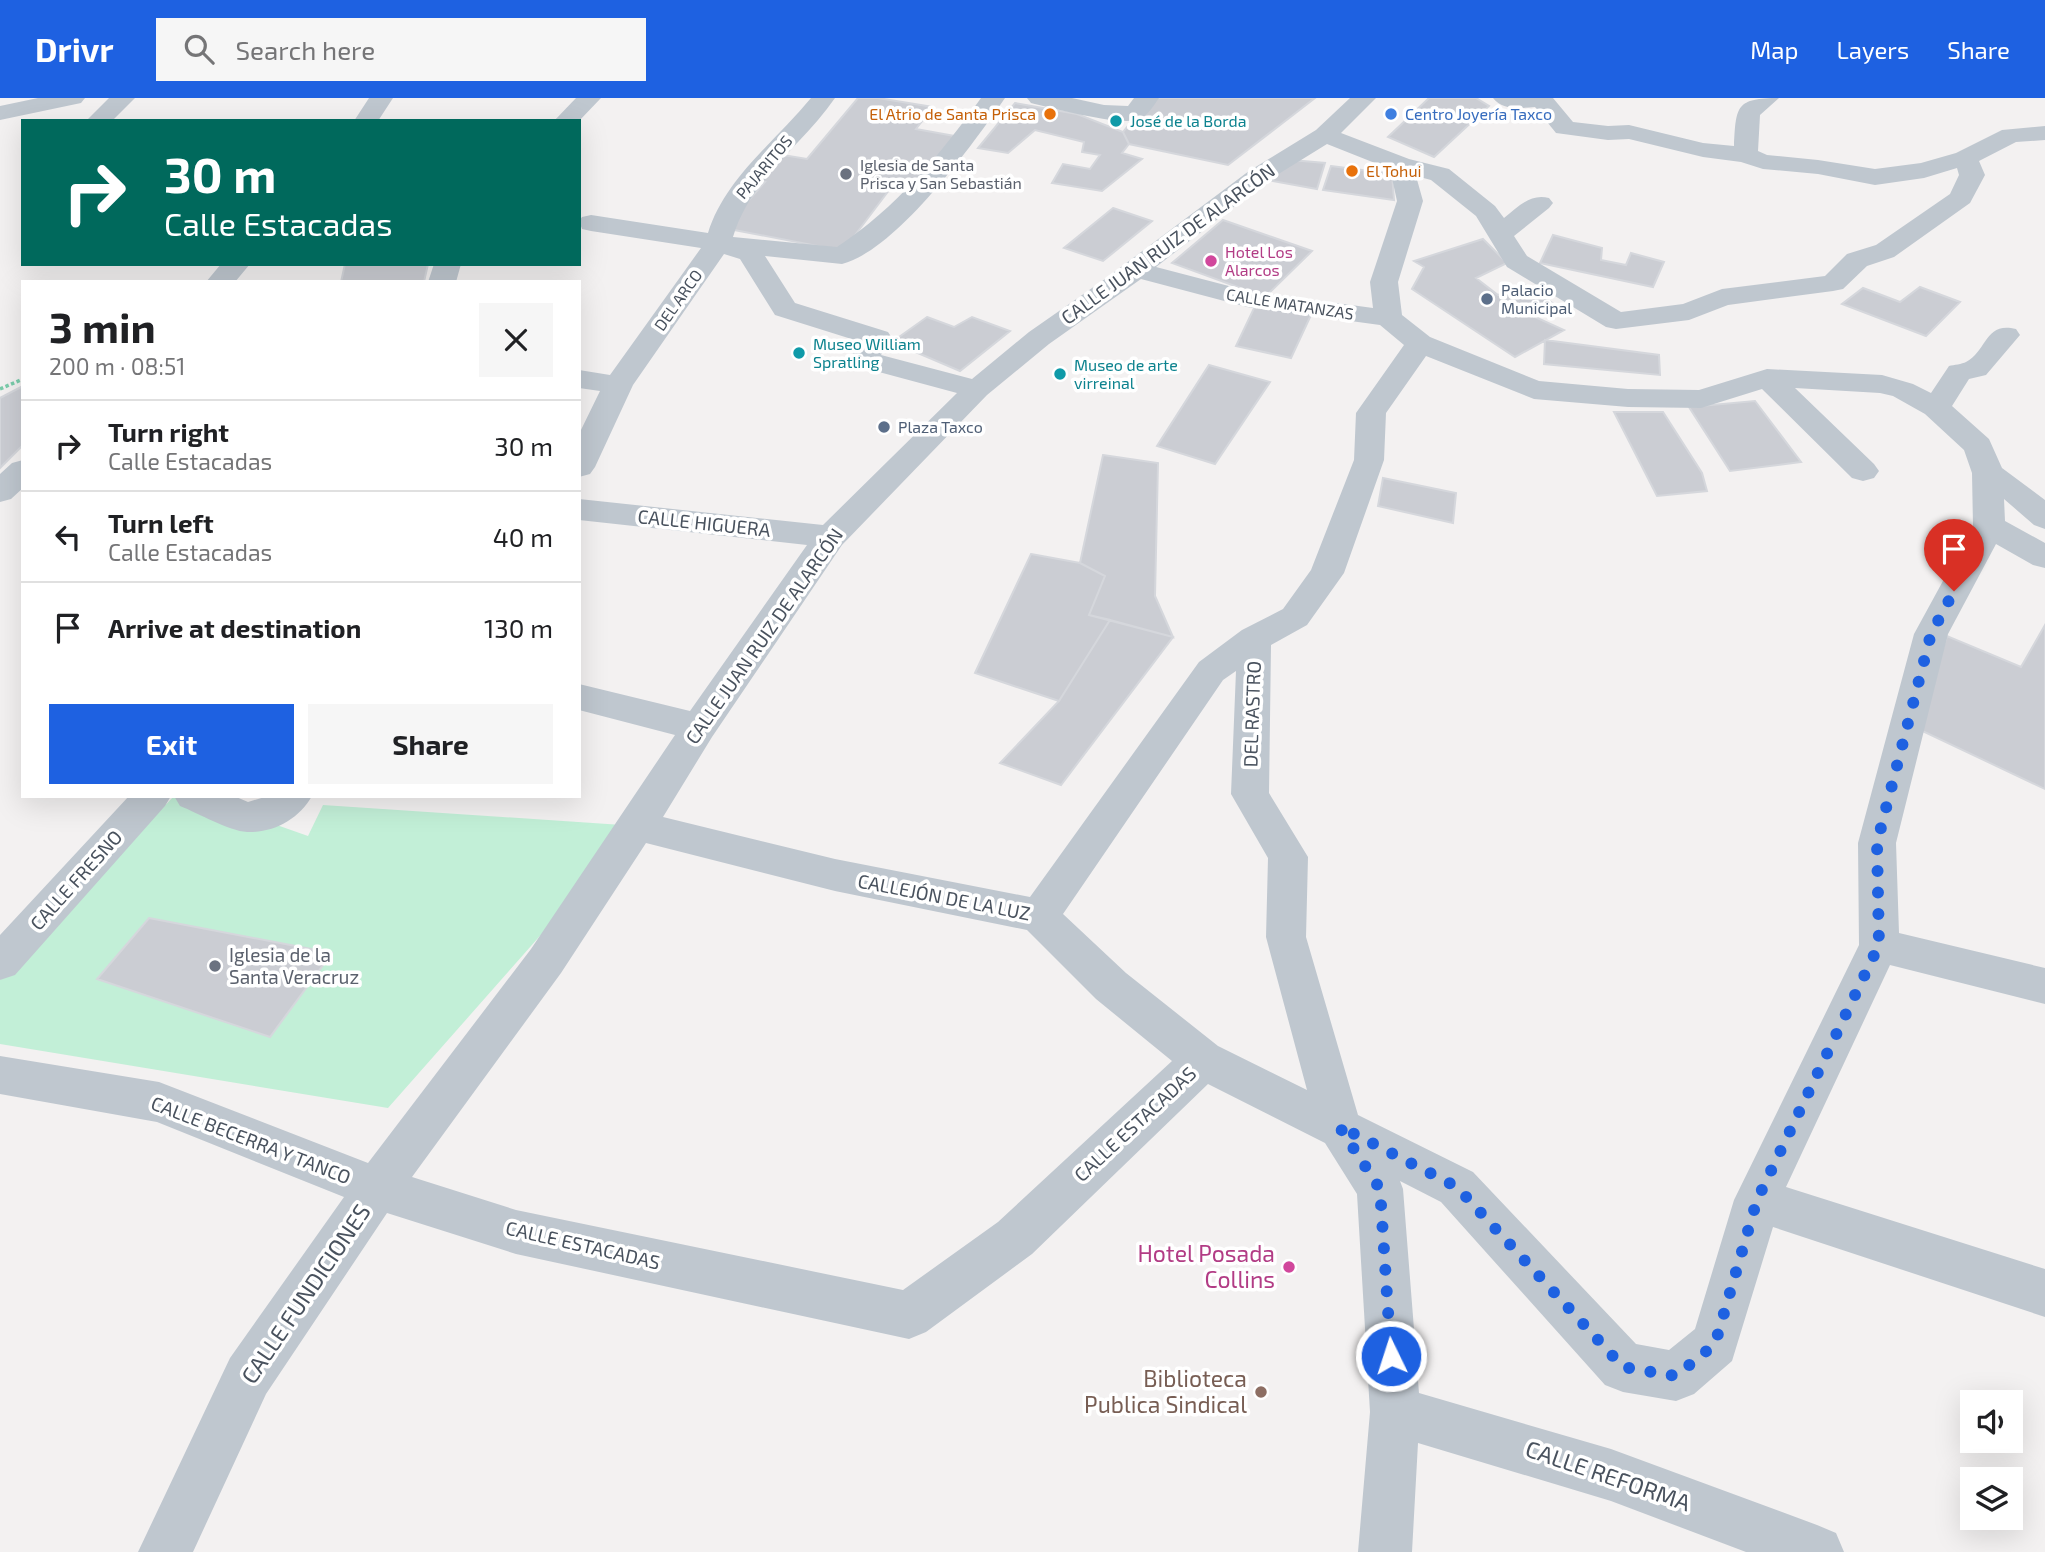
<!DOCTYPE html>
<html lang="en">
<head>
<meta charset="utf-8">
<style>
  body { margin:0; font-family:"Exo 2",sans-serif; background:#f6f6f6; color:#202124; height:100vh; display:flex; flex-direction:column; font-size:26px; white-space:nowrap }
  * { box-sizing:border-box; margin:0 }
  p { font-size:23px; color:#757577 }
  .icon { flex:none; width:38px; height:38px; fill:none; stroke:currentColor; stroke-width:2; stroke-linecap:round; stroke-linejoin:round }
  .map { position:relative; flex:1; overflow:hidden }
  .panel { position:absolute; left:21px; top:182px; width:560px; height:518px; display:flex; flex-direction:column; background:#fff; border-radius:0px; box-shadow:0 7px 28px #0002 }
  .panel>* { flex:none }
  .top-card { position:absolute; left:21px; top:21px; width:560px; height:147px; border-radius:0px; box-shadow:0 7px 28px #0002; background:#00695c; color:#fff; overflow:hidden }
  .buttons { position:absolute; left:1960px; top:1292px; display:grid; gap:14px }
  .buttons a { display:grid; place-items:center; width:63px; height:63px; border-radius:0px; background:#fff; box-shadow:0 7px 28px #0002; font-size:35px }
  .pin { position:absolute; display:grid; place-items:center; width:60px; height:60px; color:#fff; margin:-72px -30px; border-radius:50% 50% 50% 0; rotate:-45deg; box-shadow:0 0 7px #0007 }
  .pin .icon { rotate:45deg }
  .me { position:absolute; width:77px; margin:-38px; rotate:356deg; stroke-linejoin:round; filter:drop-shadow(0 0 5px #0008) }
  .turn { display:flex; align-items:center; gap:24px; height:147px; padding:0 28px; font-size:32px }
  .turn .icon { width:91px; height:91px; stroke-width:2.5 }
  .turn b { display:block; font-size:49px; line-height:60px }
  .round { display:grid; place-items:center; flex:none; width:74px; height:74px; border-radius:0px; background:#f6f6f6 }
  .overview { display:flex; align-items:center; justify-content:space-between; height:119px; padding:0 28px }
  h1 { font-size:42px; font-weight:700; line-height:52px }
  .cta { display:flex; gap:14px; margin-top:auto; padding:14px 28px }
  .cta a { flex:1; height:80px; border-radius:0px; background:#1e61e1; color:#fff; font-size:28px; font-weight:700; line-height:80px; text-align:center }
  .cta a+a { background:#f6f6f6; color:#202124 }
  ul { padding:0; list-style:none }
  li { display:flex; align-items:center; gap:21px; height:91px; padding:0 28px; border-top:2px solid #e0e0e0 }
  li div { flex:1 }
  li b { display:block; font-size:26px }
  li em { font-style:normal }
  header { display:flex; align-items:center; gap:42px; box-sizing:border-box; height:98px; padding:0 35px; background:#1e61e1; color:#fff }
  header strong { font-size:33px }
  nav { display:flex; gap:38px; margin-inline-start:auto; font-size:24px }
  .search { width:490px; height:63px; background:#f6f6f6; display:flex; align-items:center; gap:18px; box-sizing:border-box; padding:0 24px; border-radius:0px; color:#757577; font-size:26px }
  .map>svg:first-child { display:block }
  .green { fill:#c2efd7 }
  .building { fill:#cbcdd3; stroke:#d5d7dc; stroke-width:2 }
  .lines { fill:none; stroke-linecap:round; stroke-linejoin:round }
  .path { stroke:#7accab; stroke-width:3.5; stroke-dasharray:3.5 2.5; stroke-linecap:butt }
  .minor { fill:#bfc7cf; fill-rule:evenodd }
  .route { stroke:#1e61e1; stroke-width:12; stroke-dasharray:0 21.6 }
  .food-dot { fill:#e8710a; stroke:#fff; stroke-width:2.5 }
  .shop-dot { fill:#3f7fe0; stroke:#fff; stroke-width:2.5 }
  .culture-dot { fill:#0f9aa8; stroke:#fff; stroke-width:2.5 }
  .worship-dot { fill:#6b7280; stroke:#fff; stroke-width:2.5 }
  .hotel-dot { fill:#d1479c; stroke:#fff; stroke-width:2.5 }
  .service-dot { fill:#5c6f8a; stroke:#fff; stroke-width:2.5 }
  .education-dot { fill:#8d6e63; stroke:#fff; stroke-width:2.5 }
  .labels { text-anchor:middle; stroke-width:7; stroke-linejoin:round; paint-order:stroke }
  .far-food-label { font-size:16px; fill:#c56008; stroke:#fff; text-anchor:end }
  .far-shop-label { font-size:16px; fill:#366cbe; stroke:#fff; text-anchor:start }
  .far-culture-label { font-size:16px; fill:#0d838f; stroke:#fff; text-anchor:start }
  .far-worship-label { font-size:16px; fill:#5b616d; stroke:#fff; text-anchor:start }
  .far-street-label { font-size:16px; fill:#49525e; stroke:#fff }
  .far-hotel-label { font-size:16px; fill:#b23c85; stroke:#fff; text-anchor:start }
  .far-service-label { font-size:16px; fill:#4e5e75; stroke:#fff; text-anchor:start }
  .street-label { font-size:19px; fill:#49525e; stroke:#fff }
  .worship-label { font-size:19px; fill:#5b616d; stroke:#fff; text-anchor:start }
  .near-hotel-label { font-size:23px; fill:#b23c85; stroke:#fff; text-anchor:end }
  .near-street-label { font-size:23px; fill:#49525e; stroke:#fff }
  .near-education-label { font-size:23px; fill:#785e54; stroke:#fff; text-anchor:end }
</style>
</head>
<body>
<header>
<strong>Drivr</strong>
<div class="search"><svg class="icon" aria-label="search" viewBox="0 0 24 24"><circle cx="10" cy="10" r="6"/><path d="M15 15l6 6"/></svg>Search here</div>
<nav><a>Map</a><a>Layers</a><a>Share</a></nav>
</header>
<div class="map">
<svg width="2045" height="1454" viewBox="0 0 2045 1454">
  <rect width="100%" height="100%" fill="#f3f1f1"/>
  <path class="green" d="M 174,698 L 194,698 L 308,738 L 323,707 L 637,728 L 388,1010 L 0,946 L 0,882 Z"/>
  <path class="building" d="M 858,0 L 878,0 L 933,9 L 916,31 L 960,39 L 924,88 L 896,83 L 843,153 L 724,130 L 765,84 L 754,82 L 777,56 L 807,61 Z
    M 1150,0 L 1315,0 L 1228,67 L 1129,46 L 1123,34 Z
    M 1429,0 L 1476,0 L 1489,8 L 1434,59 L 1388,39 Z
    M 1015,5 L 1077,16 L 1123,34 L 1129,46 L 1122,55 L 1142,61 L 1102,93 L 1052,85 L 1063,66 L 1090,71 L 1100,57 L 1082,54 L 1084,44 L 1035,32 L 1008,55 L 978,50 Z
    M 1291,62 L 1325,65 L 1317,91 L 1267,82 Z
    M 1331,68 L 1392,76 L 1394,102 L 1323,92 Z
    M 1113,110 L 1152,123 L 1103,163 L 1064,150 Z
    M 1223,122 L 1312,153 L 1265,199 L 1172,165 Z
    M 1553,137 L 1602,150 L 1601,162 L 1626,167 L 1631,155 L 1664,164 L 1653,189 L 1540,165 Z
    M 1483,141 L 1507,165 L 1476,180 L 1498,197 L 1525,187 L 1554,206 L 1535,219 L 1564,232 L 1515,259 L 1412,191 L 1424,169 L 1414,163 Z
    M 345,166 L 428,166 L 424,184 L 341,184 Z
    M 1920,189 L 1960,204 L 1926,238 L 1842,206 L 1863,190 L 1900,204 Z
    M 1255,208 L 1311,217 L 1291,260 L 1236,248 Z
    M 927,219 L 954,229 L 972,219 L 1010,233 L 960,273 L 892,244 Z
    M 1545,242 L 1659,257 L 1660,277 L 1544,266 Z
    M 1209,267 L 1270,284 L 1215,366 L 1157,348 Z
    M 23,288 L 23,347 L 0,370 L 0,300 Z
    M 1755,303 L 1801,364 L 1730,373 L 1689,309 Z
    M 1614,314 L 1663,314 L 1702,375 L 1707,393 L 1657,398 Z
    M 1103,357 L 1158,365 L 1155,498 L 1173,539 L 1089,517 L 1105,478 L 1080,465 Z
    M 1383,380 L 1456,395 L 1453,425 L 1378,408 Z
    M 1031,456 L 1080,465 L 1105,478 L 1089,517 L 1110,522 L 1059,603 L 975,575 Z
    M 1110,522 L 1173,539 L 1061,687 L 1000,665 L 1059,603 Z
    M 2045,527 L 2045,691 L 1916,630 L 1947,538 L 2021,569 Z
    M 149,820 L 332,855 L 270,939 L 97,881 Z"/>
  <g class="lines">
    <path class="path" d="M 0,291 L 23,281"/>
    <path class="minor" d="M 38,0 L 85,0 L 81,5 L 0,22 L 0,8 Z
      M 109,0 L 135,0 L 112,23 L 86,23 Z
      M 369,0 L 393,0 L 378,23 L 354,23 Z
      M 576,0 L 601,0 L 579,23 L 554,23 Z
      M 811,0 L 835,0 C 802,48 750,81 733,139 L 837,149 C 896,110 940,57 981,0 L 1005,0 C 973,46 897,152 842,166 L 765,158 L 795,205 L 888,234 L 892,240 L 881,257 L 972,281 L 1029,234 L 1105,181 L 1249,73 L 1316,32 L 1350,0 L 1376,0 L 1341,35 L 1409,61 L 1449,71 L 1495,108 L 1504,120 C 1518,109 1530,95 1549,100 L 1553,105 L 1549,110 L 1514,138 L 1527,158 L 1621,214 L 1683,206 L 1722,191 L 1825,178 L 1847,156 L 1876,147 L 1950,96 L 1959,77 L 1957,70 L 1924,80 L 1875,87 L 1818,76 L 1763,71 L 1741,64 L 1703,59 L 1629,41 L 1608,42 L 1556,35 L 1535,9 C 1521,10 1503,13 1493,0 L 1553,0 L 1573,24 L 1608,28 L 1629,27 L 1703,45 L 1734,48 C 1736,8 1736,0 1779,0 L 1760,17 L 1758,53 L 1767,57 L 1818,62 L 1875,71 L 1921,65 L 1956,55 L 2002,32 L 2045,28 L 2045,42 L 2016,44 L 1979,63 L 1985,77 L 1970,105 L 1894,159 L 1867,168 L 1843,191 L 1833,193 L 1728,207 L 1689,222 L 1616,231 L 1606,229 L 1507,169 L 1476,118 L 1431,82 L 1416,78 L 1423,103 L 1398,184 L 1402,217 L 1430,239 L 1539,283 L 1628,291 L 1699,292 L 1767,271 L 1882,277 L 1913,286 L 1931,295 L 1949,268 C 1954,267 1962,266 1966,264 C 1987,253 1985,223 2016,231 L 2020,237 L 1986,277 L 1969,281 L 1952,308 L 1989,341 L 2002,370 L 2045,402 L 2045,431 L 2034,427 L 2004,401 L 2005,423 L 2045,445 L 2045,470 L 2033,467 L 1996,446 L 1948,536 L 1896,745 L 1899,835 L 2045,870 L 2045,906 L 1890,867 L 1786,1089 L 2045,1171 L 2045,1219 L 1773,1129 L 1732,1263 L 1694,1296 L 1676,1303 L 1623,1294 L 1605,1287 L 1441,1104 L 1400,1083 L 1403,1091 L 1419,1295 L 1611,1351 L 1817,1427 L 1836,1435 L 1844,1454 L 1746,1454 L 1611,1403 L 1418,1345 L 1412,1454 L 1358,1454 L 1370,1314 L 1357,1096 L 1325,1045 L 1208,986 L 1032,1156 L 926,1234 L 909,1241 L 516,1156 L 387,1115 L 266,1296 L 193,1454 L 138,1454 L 230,1260 L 344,1099 L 157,1024 L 0,996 L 0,958 L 159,984 L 368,1065 L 531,851 L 675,637 L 579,612 L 579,586 L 690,613 L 807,447 L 579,422 L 579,401 L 823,427 L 957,295 L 853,267 L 849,261 L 861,244 L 775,217 L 740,161 L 724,156 L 633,287 L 595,369 L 590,376 L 579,379 L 579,336 L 600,293 L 579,290 L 579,272 L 610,277 L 701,150 L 591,133 L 582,131 L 579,123 L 582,119 L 591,117 L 708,135 C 725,80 775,44 811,0 ZM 1327,46 L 1390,71 L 1397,103 L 1370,184 L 1373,210 L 1248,193 L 1156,169 L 1267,83 ZM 1141,181 L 1247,209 L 1380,227 L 1404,247 L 1356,315 L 1354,362 L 1311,472 L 1283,511 L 1242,532 L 1199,564 L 1030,799 L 835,761 L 663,719 L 712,639 L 842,447 L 987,297 L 1049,246 ZM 1426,258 L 1534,301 L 1628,309 L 1701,310 L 1762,291 L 1852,380 L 1863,383 L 1874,380 L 1879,373 L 1874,366 L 1795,290 L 1880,295 L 1893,298 L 1925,316 L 1964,352 L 1972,375 L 1973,428 L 1914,536 L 1858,745 L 1859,847 L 1734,1102 L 1695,1231 L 1669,1252 L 1636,1246 L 1473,1074 L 1358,1017 L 1306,839 L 1308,759 L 1269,695 L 1271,547 L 1307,527 L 1344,475 L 1384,362 L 1386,315 ZM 1236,573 L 1231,696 L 1268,760 L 1266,839 L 1307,992 L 1218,948 L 1126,875 L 1063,816 L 1223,582 ZM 646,745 L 835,793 L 1027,832 L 1096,901 L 1172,963 L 998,1124 L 903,1192 L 516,1112 L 412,1079 L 561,875 Z
      M 1027,0 L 1072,0 L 1104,7 L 1128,8 L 1134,0 L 1159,0 C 1154,7 1148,17 1140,21 C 1121,29 1053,10 1031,5 Z
      M 221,166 L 250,166 L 235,184 L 206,184 Z
      M 434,166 L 461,166 L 456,184 L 428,184 Z
      M 23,362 L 23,390 L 11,401 L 0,404 L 0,376 L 12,365 Z
      M 129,698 L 171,698 L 165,708 L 15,877 L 0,882 L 0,837 Z
      M 174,698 L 234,698 L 248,704 L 268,698 L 312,698 C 299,721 274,735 247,734 C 229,733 198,715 180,708 Z"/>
  </g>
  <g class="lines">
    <path class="route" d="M 1391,1258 L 1380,1091 L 1339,1028 L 1457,1089 L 1623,1269 L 1676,1278 L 1715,1246 L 1757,1102 L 1879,847 L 1877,745 L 1931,536 L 1954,493"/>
  </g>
  <g class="food-dot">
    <circle cx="1050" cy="16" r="7"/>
    <circle cx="1352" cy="73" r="7"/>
  </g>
  <circle class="shop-dot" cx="1391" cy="16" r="7"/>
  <g class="culture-dot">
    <circle cx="1116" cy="23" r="7"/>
    <circle cx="799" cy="255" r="7"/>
    <circle cx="1060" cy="276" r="7"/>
  </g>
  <g class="worship-dot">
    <circle cx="846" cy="76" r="7"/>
    <circle cx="215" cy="868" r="7"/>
  </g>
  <g class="hotel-dot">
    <circle cx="1211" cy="163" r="7"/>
    <circle cx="1289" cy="1169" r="7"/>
  </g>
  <g class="service-dot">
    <circle cx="1487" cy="201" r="7"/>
    <circle cx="884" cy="329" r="7"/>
  </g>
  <circle class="education-dot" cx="1261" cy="1294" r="7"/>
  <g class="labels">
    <g class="far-food-label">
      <text x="1036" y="22">El Atrio de Santa Prisca</text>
      <text x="1366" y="79" text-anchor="start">El Tohui</text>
    </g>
    <g class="far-shop-label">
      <text x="1405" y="22">Centro Joyería Taxco</text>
    </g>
    <g class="far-culture-label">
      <text x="1130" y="29">José de la Borda</text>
      <text x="813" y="252">Museo William<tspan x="813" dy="18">Spratling</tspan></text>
      <text x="1074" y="273">Museo de arte<tspan x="1074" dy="18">virreinal</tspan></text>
    </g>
    <g class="far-worship-label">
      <text x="860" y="73">Iglesia de Santa<tspan x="860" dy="18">Prisca y San Sebastián</tspan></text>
    </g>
    <g class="far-street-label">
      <text transform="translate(764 69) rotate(-50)" y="6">PAJARITOS</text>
      <text transform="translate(678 202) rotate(-55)" y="6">DEL ARCO</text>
      <text transform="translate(1290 206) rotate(9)" y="6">CALLE MATANZAS</text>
    </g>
    <g class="far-hotel-label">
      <text x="1225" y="160">Hotel Los<tspan x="1225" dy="18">Alarcos</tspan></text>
    </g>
    <g class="far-service-label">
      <text x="1501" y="198">Palacio<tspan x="1501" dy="18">Municipal</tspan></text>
      <text x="898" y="335">Plaza Taxco</text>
    </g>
    <g class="street-label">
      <text transform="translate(1168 146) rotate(-36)" y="7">CALLE JUAN RUIZ DE ALARCÓN</text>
      <text transform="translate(704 425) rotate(6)" y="7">CALLE HIGUERA</text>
      <text transform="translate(764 538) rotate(-55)" y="7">CALLE JUAN RUIZ DE ALARCÓN</text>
      <text transform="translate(1252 616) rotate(-88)" y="7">DEL RASTRO</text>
      <text transform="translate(76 782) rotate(-48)" y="7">CALLE FRESNO</text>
      <text transform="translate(944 799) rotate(11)" y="7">CALLEJÓN DE LA LUZ</text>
      <text transform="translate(1135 1026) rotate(-43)" y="7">CALLE ESTACADAS</text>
      <text transform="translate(251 1042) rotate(21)" y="7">CALLE BECERRA Y TANCO</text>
      <text transform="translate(583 1147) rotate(13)" y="7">CALLE ESTACADAS</text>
    </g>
    <g class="worship-label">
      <text x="229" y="864">Iglesia de la<tspan x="229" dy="22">Santa Veracruz</tspan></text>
    </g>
    <g class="near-hotel-label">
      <text x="1275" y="1164">Hotel Posada<tspan x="1275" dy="26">Collins</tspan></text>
    </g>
    <g class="near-street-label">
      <text transform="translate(306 1196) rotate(-56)" y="8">CALLE FUNDICIONES</text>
      <text transform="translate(1608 1378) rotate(19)" y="8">CALLE REFORMA</text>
    </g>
    <g class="near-education-label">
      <text x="1247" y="1289">Biblioteca<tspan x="1247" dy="26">Publica Sindical</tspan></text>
    </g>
  </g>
</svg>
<div class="buttons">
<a><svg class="icon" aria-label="sound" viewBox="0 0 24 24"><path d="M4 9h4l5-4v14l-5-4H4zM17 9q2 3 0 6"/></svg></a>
<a><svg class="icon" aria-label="layers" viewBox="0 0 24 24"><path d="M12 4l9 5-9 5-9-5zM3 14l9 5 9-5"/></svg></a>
</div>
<div class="pin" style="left:1954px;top:493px;background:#d93025"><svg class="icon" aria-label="arrive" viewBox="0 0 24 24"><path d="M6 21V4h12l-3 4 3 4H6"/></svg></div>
<svg class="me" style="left:1391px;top:1258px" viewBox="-20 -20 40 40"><circle r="17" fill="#1e61e1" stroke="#fff" stroke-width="3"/><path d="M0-11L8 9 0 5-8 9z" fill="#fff"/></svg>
<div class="top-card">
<div class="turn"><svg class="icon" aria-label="right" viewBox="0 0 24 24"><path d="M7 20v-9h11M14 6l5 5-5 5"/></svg><div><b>30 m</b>Calle Estacadas</div></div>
</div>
<section class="panel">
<div class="overview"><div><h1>3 min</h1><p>200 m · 08:51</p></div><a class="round"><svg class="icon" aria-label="close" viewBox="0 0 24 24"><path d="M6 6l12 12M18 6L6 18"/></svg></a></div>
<ul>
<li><svg class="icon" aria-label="right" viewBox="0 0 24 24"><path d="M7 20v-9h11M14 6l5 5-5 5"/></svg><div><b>Turn right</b><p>Calle Estacadas</p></div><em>30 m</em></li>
<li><svg class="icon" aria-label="left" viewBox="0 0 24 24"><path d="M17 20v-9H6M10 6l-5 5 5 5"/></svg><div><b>Turn left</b><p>Calle Estacadas</p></div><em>40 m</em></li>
<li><svg class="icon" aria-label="arrive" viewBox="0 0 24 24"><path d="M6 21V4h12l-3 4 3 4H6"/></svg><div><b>Arrive at destination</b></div><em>130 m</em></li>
</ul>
<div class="cta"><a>Exit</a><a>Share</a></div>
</section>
</div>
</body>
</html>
